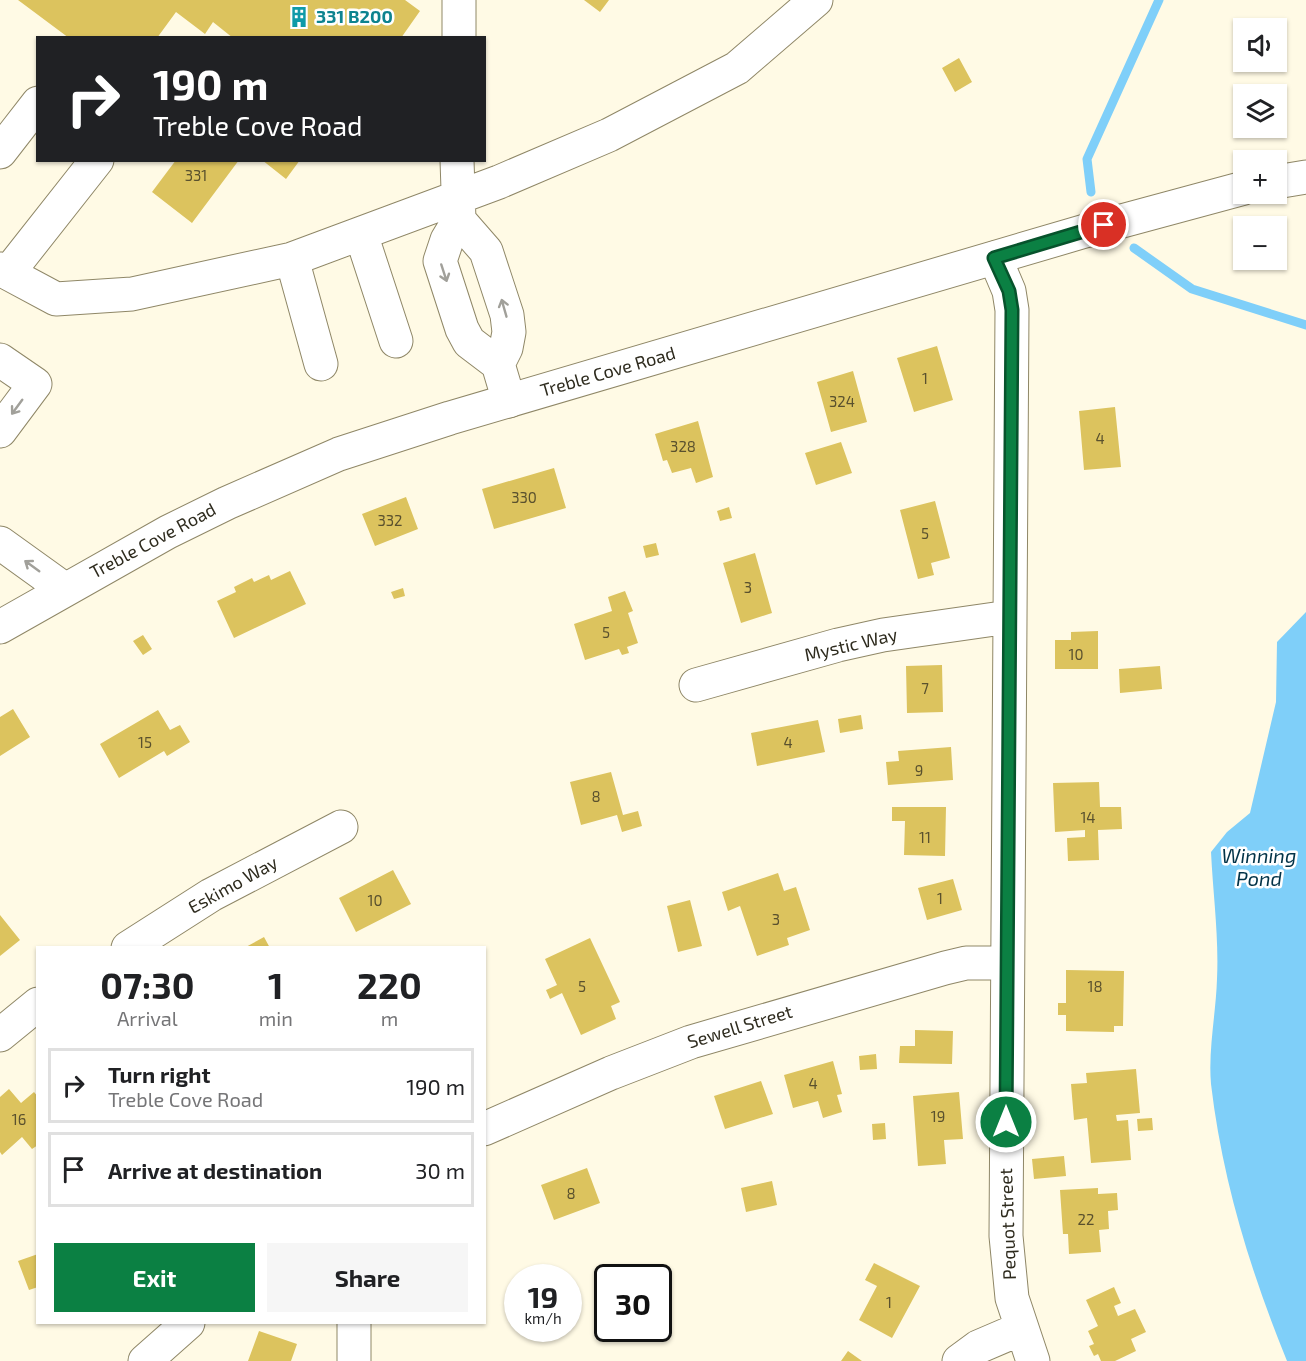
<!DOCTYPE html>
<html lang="en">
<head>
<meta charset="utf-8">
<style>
  body { margin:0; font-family:"Exo 2",sans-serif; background:#f6f6f6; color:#202124; height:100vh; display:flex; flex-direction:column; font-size:22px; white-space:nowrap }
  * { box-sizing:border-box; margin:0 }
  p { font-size:20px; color:#757577 }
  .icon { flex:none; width:33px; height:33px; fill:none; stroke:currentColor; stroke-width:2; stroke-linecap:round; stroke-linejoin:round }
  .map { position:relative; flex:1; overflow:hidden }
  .drawer { position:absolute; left:36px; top:946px; width:450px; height:378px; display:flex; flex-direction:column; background:#fff; border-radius:0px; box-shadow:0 2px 4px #0004 }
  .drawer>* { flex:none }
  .guide { position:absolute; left:36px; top:36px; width:450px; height:126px; border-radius:0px; box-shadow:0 2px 4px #0004; background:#202124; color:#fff; overflow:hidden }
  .tools { position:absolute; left:1233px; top:18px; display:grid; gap:12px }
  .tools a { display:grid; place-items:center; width:54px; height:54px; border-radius:0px; background:#fff; box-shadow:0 2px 4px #0004; font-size:30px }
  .speed { position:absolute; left:504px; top:1264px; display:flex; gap:12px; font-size:30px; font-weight:700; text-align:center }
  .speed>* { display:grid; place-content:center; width:78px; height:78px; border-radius:50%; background:#fff; box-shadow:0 2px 4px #0004; line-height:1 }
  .speed small { font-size:15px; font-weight:400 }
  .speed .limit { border:3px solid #111; border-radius:9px; background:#fff; color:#111 }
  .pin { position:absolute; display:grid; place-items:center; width:51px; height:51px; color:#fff; margin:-26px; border:3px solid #fff; border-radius:50%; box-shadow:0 2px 6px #0007 }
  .me { position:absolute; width:66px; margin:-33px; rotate:0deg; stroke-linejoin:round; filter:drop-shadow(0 0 4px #0008) }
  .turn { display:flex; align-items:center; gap:21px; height:126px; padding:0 18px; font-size:27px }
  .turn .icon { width:78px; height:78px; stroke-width:2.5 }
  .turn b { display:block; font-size:42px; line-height:51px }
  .eta { display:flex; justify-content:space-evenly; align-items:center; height:102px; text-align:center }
  .eta b { font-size:36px; font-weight:700; line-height:42px }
  .cta { display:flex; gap:12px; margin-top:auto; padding:12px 18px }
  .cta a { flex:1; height:69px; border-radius:0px; background:#0b8043; color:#fff; font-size:24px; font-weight:700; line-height:69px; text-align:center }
  .cta a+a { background:#f6f6f6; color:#202124 }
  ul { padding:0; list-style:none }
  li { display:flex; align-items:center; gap:18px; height:75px; margin:0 12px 9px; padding:0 6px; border:3px solid #e0e0e0; border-radius:0px }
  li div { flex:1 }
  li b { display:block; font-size:22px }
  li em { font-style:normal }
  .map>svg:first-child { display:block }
  .water { fill:#7fcff9 }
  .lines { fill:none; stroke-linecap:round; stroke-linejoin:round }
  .stream { stroke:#7fcff9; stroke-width:9 }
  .building { fill:#dcc35e }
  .minor-casing { stroke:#8f8767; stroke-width:35 }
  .major-casing { stroke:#8f8767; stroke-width:35 }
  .minor { stroke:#fff; stroke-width:33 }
  .major { stroke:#fff; stroke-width:33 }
  .oneway { stroke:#a1a09a }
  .route-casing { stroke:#07532c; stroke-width:15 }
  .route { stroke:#0b8043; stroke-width:10 }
  .labels { text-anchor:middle; stroke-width:5; stroke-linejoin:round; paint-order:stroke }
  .number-label { font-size:15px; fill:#5a512e }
  .culture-label { font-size:18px; font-weight:bold; fill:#0d838f; stroke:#fff; text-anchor:start }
  .street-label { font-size:18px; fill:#2e2b1e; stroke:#fff }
  .water-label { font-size:20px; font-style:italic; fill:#023348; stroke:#fff }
</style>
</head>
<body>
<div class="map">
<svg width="1306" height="1361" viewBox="0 0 1306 1361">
  <rect width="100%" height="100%" fill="#fffae5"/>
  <path class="water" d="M 1306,612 L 1306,1361 L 1287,1361 C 1251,1273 1222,1179 1211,1084 C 1208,1050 1216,1013 1217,979 C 1219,937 1213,894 1211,852 L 1227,832 L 1250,813 L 1276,702 L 1277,642 Z"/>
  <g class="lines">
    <path class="stream" d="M 1091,192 L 1087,159 L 1159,0
      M 1134,248 L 1192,289 L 1306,325"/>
  </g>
  <path class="building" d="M 18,0 L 405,0 L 420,11 L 401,38 L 233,38 L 213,22 L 205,34 L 176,12 L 157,38 L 69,38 Z
    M 584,0 L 609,0 L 600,12 Z
    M 959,58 L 972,82 L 955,92 L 942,68 Z
    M 176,160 L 239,160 L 192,223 L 152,192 Z
    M 262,160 L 300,160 L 286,179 Z
    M 937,346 L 953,400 L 914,412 L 897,358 Z
    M 853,371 L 867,422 L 831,432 L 817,382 Z
    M 1115,407 L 1121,467 L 1084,470 L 1079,411 Z
    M 698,421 L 713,477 L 696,483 L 691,468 L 672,473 L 667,460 L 663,461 L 655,434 Z
    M 841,442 L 852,473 L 816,485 L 805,453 Z
    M 554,468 L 566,508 L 494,529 L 482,489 Z
    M 406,497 L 418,529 L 375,546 L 362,514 Z
    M 935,501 L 950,558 L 931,563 L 934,575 L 918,579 L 900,510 Z
    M 729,507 L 732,518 L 720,521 L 717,511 Z
    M 656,543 L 659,555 L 646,558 L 643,546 Z
    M 755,553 L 772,613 L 741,623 L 723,563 Z
    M 290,571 L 306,604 L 234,638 L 217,601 L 236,592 L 234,587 L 252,578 L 254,582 L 269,575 L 271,580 Z
    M 403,588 L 405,596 L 394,599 L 391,592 Z
    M 625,591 L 633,611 L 628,613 L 638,643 L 627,647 L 629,653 L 622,655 L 619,649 L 585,660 L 574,624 L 612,611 L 608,597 Z
    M 1098,631 L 1098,669 L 1055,669 L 1055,640 L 1071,640 L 1071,632 Z
    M 143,635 L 152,649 L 143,655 L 133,641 Z
    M 942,665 L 943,712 L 907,713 L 906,666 Z
    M 1160,666 L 1162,689 L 1120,693 L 1119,669 Z
    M 13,709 L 30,737 L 0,756 L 0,717 Z
    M 158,710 L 170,730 L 180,725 L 190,742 L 167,756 L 164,751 L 119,778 L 100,744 Z
    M 861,715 L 863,729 L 840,733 L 838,719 Z
    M 818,720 L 825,752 L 757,766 L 751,733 Z
    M 951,747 L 953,780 L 888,785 L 886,762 L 899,761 L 898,751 Z
    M 611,772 L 623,815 L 638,811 L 642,826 L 622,832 L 617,815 L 581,825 L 570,782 Z
    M 1099,782 L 1100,807 L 1121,807 L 1122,829 L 1098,830 L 1099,860 L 1068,861 L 1067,838 L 1085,837 L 1085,830 L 1055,832 L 1053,783 Z
    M 892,807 L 946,807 L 945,856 L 904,855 L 905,821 L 892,821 Z
    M 393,870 L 411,904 L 356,932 L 339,898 Z
    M 778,873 L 784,891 L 796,887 L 810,930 L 787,938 L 789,945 L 757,956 L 740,906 L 728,911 L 722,892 Z
    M 953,879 L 962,910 L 927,920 L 918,888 Z
    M 690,900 L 702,946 L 678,952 L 667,906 Z
    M 0,915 L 20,940 L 0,956 Z
    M 264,937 L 270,948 L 244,948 Z
    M 590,938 L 620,1002 L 611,1006 L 616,1019 L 581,1035 L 562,993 L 550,999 L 546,990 L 557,985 L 545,959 Z
    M 1066,970 L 1124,971 L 1123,1026 L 1114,1026 L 1114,1032 L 1066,1031 L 1066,1015 L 1058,1015 L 1058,1003 L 1066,1003 Z
    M 915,1030 L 953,1031 L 952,1064 L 899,1063 L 900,1046 L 915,1046 Z
    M 876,1054 L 877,1069 L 860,1070 L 859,1056 Z
    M 833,1061 L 842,1094 L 837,1095 L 842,1112 L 823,1118 L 818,1101 L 793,1108 L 784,1075 Z
    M 1136,1069 L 1140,1113 L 1116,1115 L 1117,1121 L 1128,1120 L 1131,1160 L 1091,1163 L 1087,1118 L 1074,1120 L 1071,1084 L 1087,1083 L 1086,1073 Z
    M 761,1081 L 773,1114 L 725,1129 L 714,1096 Z
    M 9,1089 L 21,1103 L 34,1092 L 38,1097 L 38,1145 L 32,1149 L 22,1137 L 2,1155 L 0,1152 L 0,1097 Z
    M 959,1092 L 963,1139 L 944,1140 L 946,1164 L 918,1166 L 913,1096 Z
    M 1152,1118 L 1153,1130 L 1138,1131 L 1137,1119 Z
    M 885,1123 L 886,1139 L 873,1140 L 872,1124 Z
    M 1064,1156 L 1066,1176 L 1034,1179 L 1032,1159 Z
    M 587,1168 L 600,1203 L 554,1220 L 541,1185 Z
    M 772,1181 L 777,1205 L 746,1212 L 741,1188 Z
    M 1098,1188 L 1098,1194 L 1117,1193 L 1118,1210 L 1108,1211 L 1109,1229 L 1099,1230 L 1101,1252 L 1069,1254 L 1068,1234 L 1063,1234 L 1060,1190 Z
    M 38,1254 L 38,1287 L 29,1290 L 18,1261 Z
    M 874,1263 L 920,1286 L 892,1338 L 859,1320 L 877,1286 L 865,1280 Z
    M 1114,1287 L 1121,1303 L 1114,1306 L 1118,1316 L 1135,1309 L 1146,1332 L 1131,1339 L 1136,1351 L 1115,1361 L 1101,1361 L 1098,1354 L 1094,1356 L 1089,1346 L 1094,1344 L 1088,1331 L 1098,1326 L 1086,1300 Z
    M 259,1331 L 297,1344 L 291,1361 L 248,1361 Z
    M 848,1351 L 862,1361 L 841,1361 Z"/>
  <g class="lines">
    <defs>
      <path id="minor" d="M 459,0 L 459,38
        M 0,152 L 38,103
        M 457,160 L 459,220 L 447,240 L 440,261 L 462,329 L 469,342 L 498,364 L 509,401
        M 459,220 L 486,251 L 507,315 L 509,332 L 506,348 L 498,364
        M 361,234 L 396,341
        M 995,258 L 1009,291 L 1012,310 L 1006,1236 L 1012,1298 L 1033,1361
        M 292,259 L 321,364
        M 0,269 L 56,299 L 132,294 L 292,259 L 499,182 L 609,135 L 737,68 L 816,0
        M 8,273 L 97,160
        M 0,360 L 35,384 L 0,431
        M 0,543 L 64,589
        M 696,685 L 838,645 L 883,635 L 1009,617
        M 128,948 L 211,895 L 341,827
        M 0,1035 L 38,1004
        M 484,1129 L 611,1073 L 691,1042 L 945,968 L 966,963 L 1006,963
        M 354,1323 L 354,1361
        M 145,1361 L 188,1323
        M 959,1361 L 978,1347 L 1020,1329"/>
      <path id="major" d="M 1276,182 L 1306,177
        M 0,627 L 168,532 L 227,503 L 339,454 L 450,418 L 1085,231 L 1244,188"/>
    </defs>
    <use href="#minor" class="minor-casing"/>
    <use href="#major" class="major-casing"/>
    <use href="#minor" class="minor"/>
    <use href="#major" class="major"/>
  </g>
  <defs><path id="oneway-shaft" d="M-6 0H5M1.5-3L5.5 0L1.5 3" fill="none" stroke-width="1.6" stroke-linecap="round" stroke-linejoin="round" transform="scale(1.5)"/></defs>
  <g class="oneway">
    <use href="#oneway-shaft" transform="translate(444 273) rotate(72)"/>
    <use href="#oneway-shaft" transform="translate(504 308) rotate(-106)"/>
    <use href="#oneway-shaft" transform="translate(17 407) rotate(126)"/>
    <use href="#oneway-shaft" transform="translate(32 566) rotate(-144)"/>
  </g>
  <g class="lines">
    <defs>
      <path id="route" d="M 1006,1122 L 1012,310 L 1009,291 L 994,258 L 1104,225"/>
    </defs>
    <use href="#route" class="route-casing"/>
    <use href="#route" class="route"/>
  </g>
  <defs>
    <symbol id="building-bare" viewBox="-9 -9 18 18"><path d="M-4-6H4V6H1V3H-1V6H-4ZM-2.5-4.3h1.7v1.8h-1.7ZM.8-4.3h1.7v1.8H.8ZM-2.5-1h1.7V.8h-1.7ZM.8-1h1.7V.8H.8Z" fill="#0f9aa8" stroke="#fff" stroke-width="2.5" paint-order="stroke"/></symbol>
  </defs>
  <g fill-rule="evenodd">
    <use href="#building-bare" x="284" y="2" width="30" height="30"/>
  </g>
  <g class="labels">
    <g class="number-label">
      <text x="196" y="181">331</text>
      <text x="925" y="384">1</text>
      <text x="842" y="407">324</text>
      <text x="1100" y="444">4</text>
      <text x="683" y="452">328</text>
      <text x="524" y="503">330</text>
      <text x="390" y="526">332</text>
      <text x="925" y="539">5</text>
      <text x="748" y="593">3</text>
      <text x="606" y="638">5</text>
      <text x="1076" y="660">10</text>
      <text x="925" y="694">7</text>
      <text x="145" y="748">15</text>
      <text x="788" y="748">4</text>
      <text x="919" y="776">9</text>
      <text x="596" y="802">8</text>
      <text x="1088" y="823">14</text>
      <text x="925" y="843">11</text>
      <text x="940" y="904">1</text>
      <text x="375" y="906">10</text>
      <text x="776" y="925">3</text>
      <text x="582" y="992">5</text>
      <text x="1095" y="992">18</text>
      <text x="813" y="1089">4</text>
      <text x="938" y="1122">19</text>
      <text x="19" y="1125">16</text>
      <text x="571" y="1199">8</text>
      <text x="1086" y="1225">22</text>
      <text x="889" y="1308">1</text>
    </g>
    <g class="culture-label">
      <text x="316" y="23">331 B200</text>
    </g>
    <g class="street-label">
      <text transform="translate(608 372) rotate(-16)" y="6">Treble Cove Road</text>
      <text transform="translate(153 541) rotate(-28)" y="6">Treble Cove Road</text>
      <text transform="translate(851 645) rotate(-13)" y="6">Mystic Way</text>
      <text transform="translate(233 885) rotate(-29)" y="6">Eskimo Way</text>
      <text transform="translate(740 1027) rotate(-17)" y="6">Sewell Street</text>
      <text transform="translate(1008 1224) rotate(-92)" y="6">Pequot Street</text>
    </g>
    <g class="water-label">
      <text x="1259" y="863">Winning<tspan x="1259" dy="23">Pond</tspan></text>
    </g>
  </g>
</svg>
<div class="tools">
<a><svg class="icon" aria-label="sound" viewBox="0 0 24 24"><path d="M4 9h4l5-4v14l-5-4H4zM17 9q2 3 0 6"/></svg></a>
<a><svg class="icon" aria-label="layers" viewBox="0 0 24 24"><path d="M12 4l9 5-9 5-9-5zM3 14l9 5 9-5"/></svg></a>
<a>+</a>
<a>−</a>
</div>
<div class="speed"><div>19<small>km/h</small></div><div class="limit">30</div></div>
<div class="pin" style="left:1104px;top:225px;background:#d93025"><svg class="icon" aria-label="arrive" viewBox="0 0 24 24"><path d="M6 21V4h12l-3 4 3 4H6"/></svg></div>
<svg class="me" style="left:1006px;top:1122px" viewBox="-20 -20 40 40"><circle r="17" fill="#0b8043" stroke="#fff" stroke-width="3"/><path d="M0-11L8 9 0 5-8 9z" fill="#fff"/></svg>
<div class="guide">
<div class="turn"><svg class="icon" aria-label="right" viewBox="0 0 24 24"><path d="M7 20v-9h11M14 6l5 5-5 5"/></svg><div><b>190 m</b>Treble Cove Road</div></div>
</div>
<section class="drawer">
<div class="eta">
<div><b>07:30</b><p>Arrival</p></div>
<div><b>1</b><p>min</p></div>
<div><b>220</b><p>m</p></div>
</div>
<ul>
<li><svg class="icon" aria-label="right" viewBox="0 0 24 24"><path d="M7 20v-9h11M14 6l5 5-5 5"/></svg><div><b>Turn right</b><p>Treble Cove Road</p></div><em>190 m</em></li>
<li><svg class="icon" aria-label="arrive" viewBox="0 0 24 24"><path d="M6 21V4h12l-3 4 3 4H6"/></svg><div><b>Arrive at destination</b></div><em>30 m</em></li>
</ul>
<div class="cta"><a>Exit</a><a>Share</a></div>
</section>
</div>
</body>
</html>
